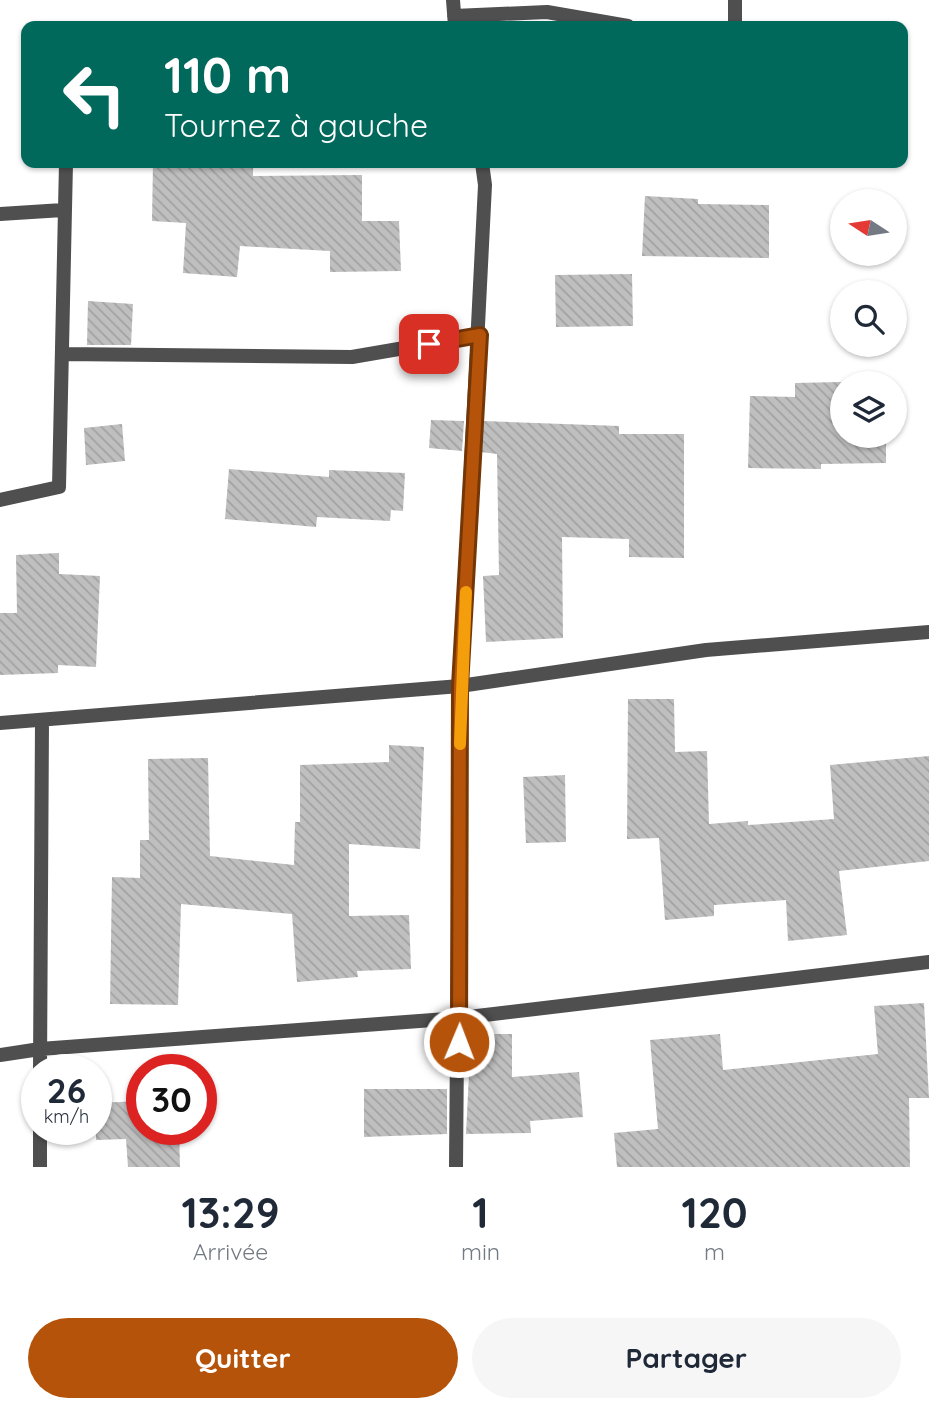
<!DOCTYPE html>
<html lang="fr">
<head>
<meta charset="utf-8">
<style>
  body { margin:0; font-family:Quicksand,sans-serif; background:#f6f6f7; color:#1f2937; height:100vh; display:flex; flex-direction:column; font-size:26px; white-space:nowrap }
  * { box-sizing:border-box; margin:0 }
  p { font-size:23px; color:#747a83 }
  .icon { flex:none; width:38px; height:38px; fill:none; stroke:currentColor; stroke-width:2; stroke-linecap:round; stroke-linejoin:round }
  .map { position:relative; height:1167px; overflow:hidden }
  .panel { display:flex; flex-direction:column; background:#fff; flex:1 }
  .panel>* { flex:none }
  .guide { position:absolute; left:21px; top:21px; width:887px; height:147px; border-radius:14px; box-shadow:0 2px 5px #0004; background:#00695c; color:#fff; overflow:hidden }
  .needle { width:46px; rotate:282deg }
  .tools { position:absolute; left:830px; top:189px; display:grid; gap:14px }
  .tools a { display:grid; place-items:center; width:77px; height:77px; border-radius:50%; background:#fff; box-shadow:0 2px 5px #0004; font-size:35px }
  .speed { position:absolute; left:21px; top:1054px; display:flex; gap:14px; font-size:35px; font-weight:700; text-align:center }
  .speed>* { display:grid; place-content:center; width:91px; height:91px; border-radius:50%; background:#fff; box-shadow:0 2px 5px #0004; line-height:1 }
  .speed small { font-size:18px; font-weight:400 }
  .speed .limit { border:10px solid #d22; background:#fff; color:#111 }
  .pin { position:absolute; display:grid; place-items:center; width:60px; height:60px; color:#fff; margin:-30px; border-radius:14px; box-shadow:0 4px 10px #0006 }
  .me { position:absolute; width:77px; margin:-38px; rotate:1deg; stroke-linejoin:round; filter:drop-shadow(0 0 5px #0008) }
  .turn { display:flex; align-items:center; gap:24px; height:147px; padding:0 28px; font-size:32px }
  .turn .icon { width:91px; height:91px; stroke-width:2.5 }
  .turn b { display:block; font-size:49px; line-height:60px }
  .eta { display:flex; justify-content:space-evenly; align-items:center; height:119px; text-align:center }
  .eta b { font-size:42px; font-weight:700; line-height:49px }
  .button { display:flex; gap:14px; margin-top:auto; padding:14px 28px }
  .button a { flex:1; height:80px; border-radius:42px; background:#b45309; color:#fff; font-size:28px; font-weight:700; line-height:80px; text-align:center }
  .button a+a { background:#f6f6f7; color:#1f2937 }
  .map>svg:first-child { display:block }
  .building { fill:url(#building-back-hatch) }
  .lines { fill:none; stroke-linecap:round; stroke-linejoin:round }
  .street { stroke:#4f4f4f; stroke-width:14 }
  .route-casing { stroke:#753606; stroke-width:18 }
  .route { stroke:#b45309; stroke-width:12 }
  .slow { stroke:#f59e0b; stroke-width:12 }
</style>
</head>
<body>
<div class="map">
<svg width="929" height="1167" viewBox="0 0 929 1167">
  <defs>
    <pattern id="building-back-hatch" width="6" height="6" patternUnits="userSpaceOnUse" patternTransform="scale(1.75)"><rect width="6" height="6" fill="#bfbfbf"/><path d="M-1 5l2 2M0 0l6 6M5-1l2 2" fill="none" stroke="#a2a2a2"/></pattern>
  </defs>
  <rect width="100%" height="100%" fill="#fff"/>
  <path class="building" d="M 153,163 L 253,163 L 253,176 L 362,175 L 362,221 L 399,221 L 401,271 L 330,272 L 330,251 L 240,246 L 237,277 L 183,273 L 186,223 L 152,221 Z
    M 645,196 L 698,199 L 698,204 L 769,205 L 769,258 L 642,256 Z
    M 632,274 L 633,326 L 556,327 L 555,275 Z
    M 88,301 L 133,304 L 131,345 L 87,345 Z
    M 885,381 L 842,383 L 842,436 L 886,436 L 886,463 L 821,464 L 821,469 L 748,468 L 750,396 L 795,397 L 795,383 Z
    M 431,420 L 464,421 L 462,451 L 429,448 Z
    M 483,421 L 619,426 L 619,434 L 684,434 L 684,558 L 629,557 L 629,539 L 562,537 L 563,638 L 486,642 L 483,576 L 499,575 L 497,454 L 481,452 Z
    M 122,424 L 125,461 L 86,465 L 84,428 Z
    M 229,469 L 329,477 L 329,470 L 405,473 L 403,511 L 391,510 L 390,521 L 317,517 L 316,527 L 225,519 Z
    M 59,553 L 59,574 L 100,576 L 96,667 L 58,665 L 58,673 L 0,675 L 0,613 L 17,613 L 16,555 Z
    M 628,699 L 674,699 L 675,752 L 707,751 L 709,824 L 748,821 L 748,825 L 834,819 L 830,765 L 929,756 L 929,861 L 839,871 L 847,935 L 788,941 L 786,900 L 714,905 L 714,916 L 665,920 L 659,838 L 627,839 Z
    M 389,745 L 424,747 L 420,849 L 349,844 L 349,916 L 409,915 L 411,969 L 357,971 L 358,977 L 297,982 L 292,914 L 181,904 L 178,1005 L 110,1004 L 112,877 L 140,878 L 140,840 L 149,840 L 148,759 L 208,758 L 210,856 L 294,865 L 295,822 L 300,822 L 300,765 L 389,762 Z
    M 565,775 L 566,842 L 526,843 L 523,777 Z
    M 924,1003 L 929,1098 L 909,1098 L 910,1167 L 617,1167 L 614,1133 L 658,1129 L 650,1040 L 720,1034 L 723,1070 L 878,1054 L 874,1006 Z
    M 471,1034 L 512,1034 L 512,1077 L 579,1072 L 583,1117 L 530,1121 L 531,1133 L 466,1134 Z
    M 364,1089 L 447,1089 L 447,1134 L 364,1137 Z
    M 142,1101 L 142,1129 L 179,1129 L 180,1167 L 128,1167 L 126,1139 L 96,1140 L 96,1103 Z"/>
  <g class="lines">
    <path class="street" d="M 453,0 L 455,26
      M 735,0 L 735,26
      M 454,16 L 547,12 L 628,26
      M 0,214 L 63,210
      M 63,354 L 352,357 L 480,335
      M 0,500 L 59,487 L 66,163
      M 0,723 L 460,686 L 706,650 L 929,632
      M 0,1055 L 40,1049 L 460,1018 L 929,962
      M 40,1069 L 42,721
      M 40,1167 L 40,1129
      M 456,1167 L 460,686 L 485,185 L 482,163"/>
  </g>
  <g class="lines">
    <defs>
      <path id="route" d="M 429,344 L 480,335 L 460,686 L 459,1042"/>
    </defs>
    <use href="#route" class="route-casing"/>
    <use href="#route" class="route"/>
    <path class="slow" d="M 460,744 L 466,592"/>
  </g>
</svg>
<div class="tools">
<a><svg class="needle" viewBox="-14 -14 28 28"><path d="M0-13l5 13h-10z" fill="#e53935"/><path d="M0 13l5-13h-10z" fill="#747a83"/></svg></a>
<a><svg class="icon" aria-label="search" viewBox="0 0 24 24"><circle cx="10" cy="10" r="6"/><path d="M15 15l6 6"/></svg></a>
<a><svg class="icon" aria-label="layers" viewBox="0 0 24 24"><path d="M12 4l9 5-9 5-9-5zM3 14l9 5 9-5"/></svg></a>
</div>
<div class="speed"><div>26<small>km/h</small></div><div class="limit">30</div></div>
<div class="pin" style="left:429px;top:344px;background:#d93025"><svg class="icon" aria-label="arrive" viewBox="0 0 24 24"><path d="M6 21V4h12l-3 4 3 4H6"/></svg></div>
<svg class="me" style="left:459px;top:1042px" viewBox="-20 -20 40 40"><circle r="17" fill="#b45309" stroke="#fff" stroke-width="3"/><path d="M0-11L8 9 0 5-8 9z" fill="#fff"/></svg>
<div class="guide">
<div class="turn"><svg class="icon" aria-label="left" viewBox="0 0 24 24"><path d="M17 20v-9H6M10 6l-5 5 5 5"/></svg><div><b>110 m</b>Tournez à gauche</div></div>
</div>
</div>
<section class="panel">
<div class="eta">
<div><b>13:29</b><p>Arrivée</p></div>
<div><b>1</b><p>min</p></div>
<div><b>120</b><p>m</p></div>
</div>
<div class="button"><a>Quitter</a><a>Partager</a></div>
</section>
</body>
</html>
